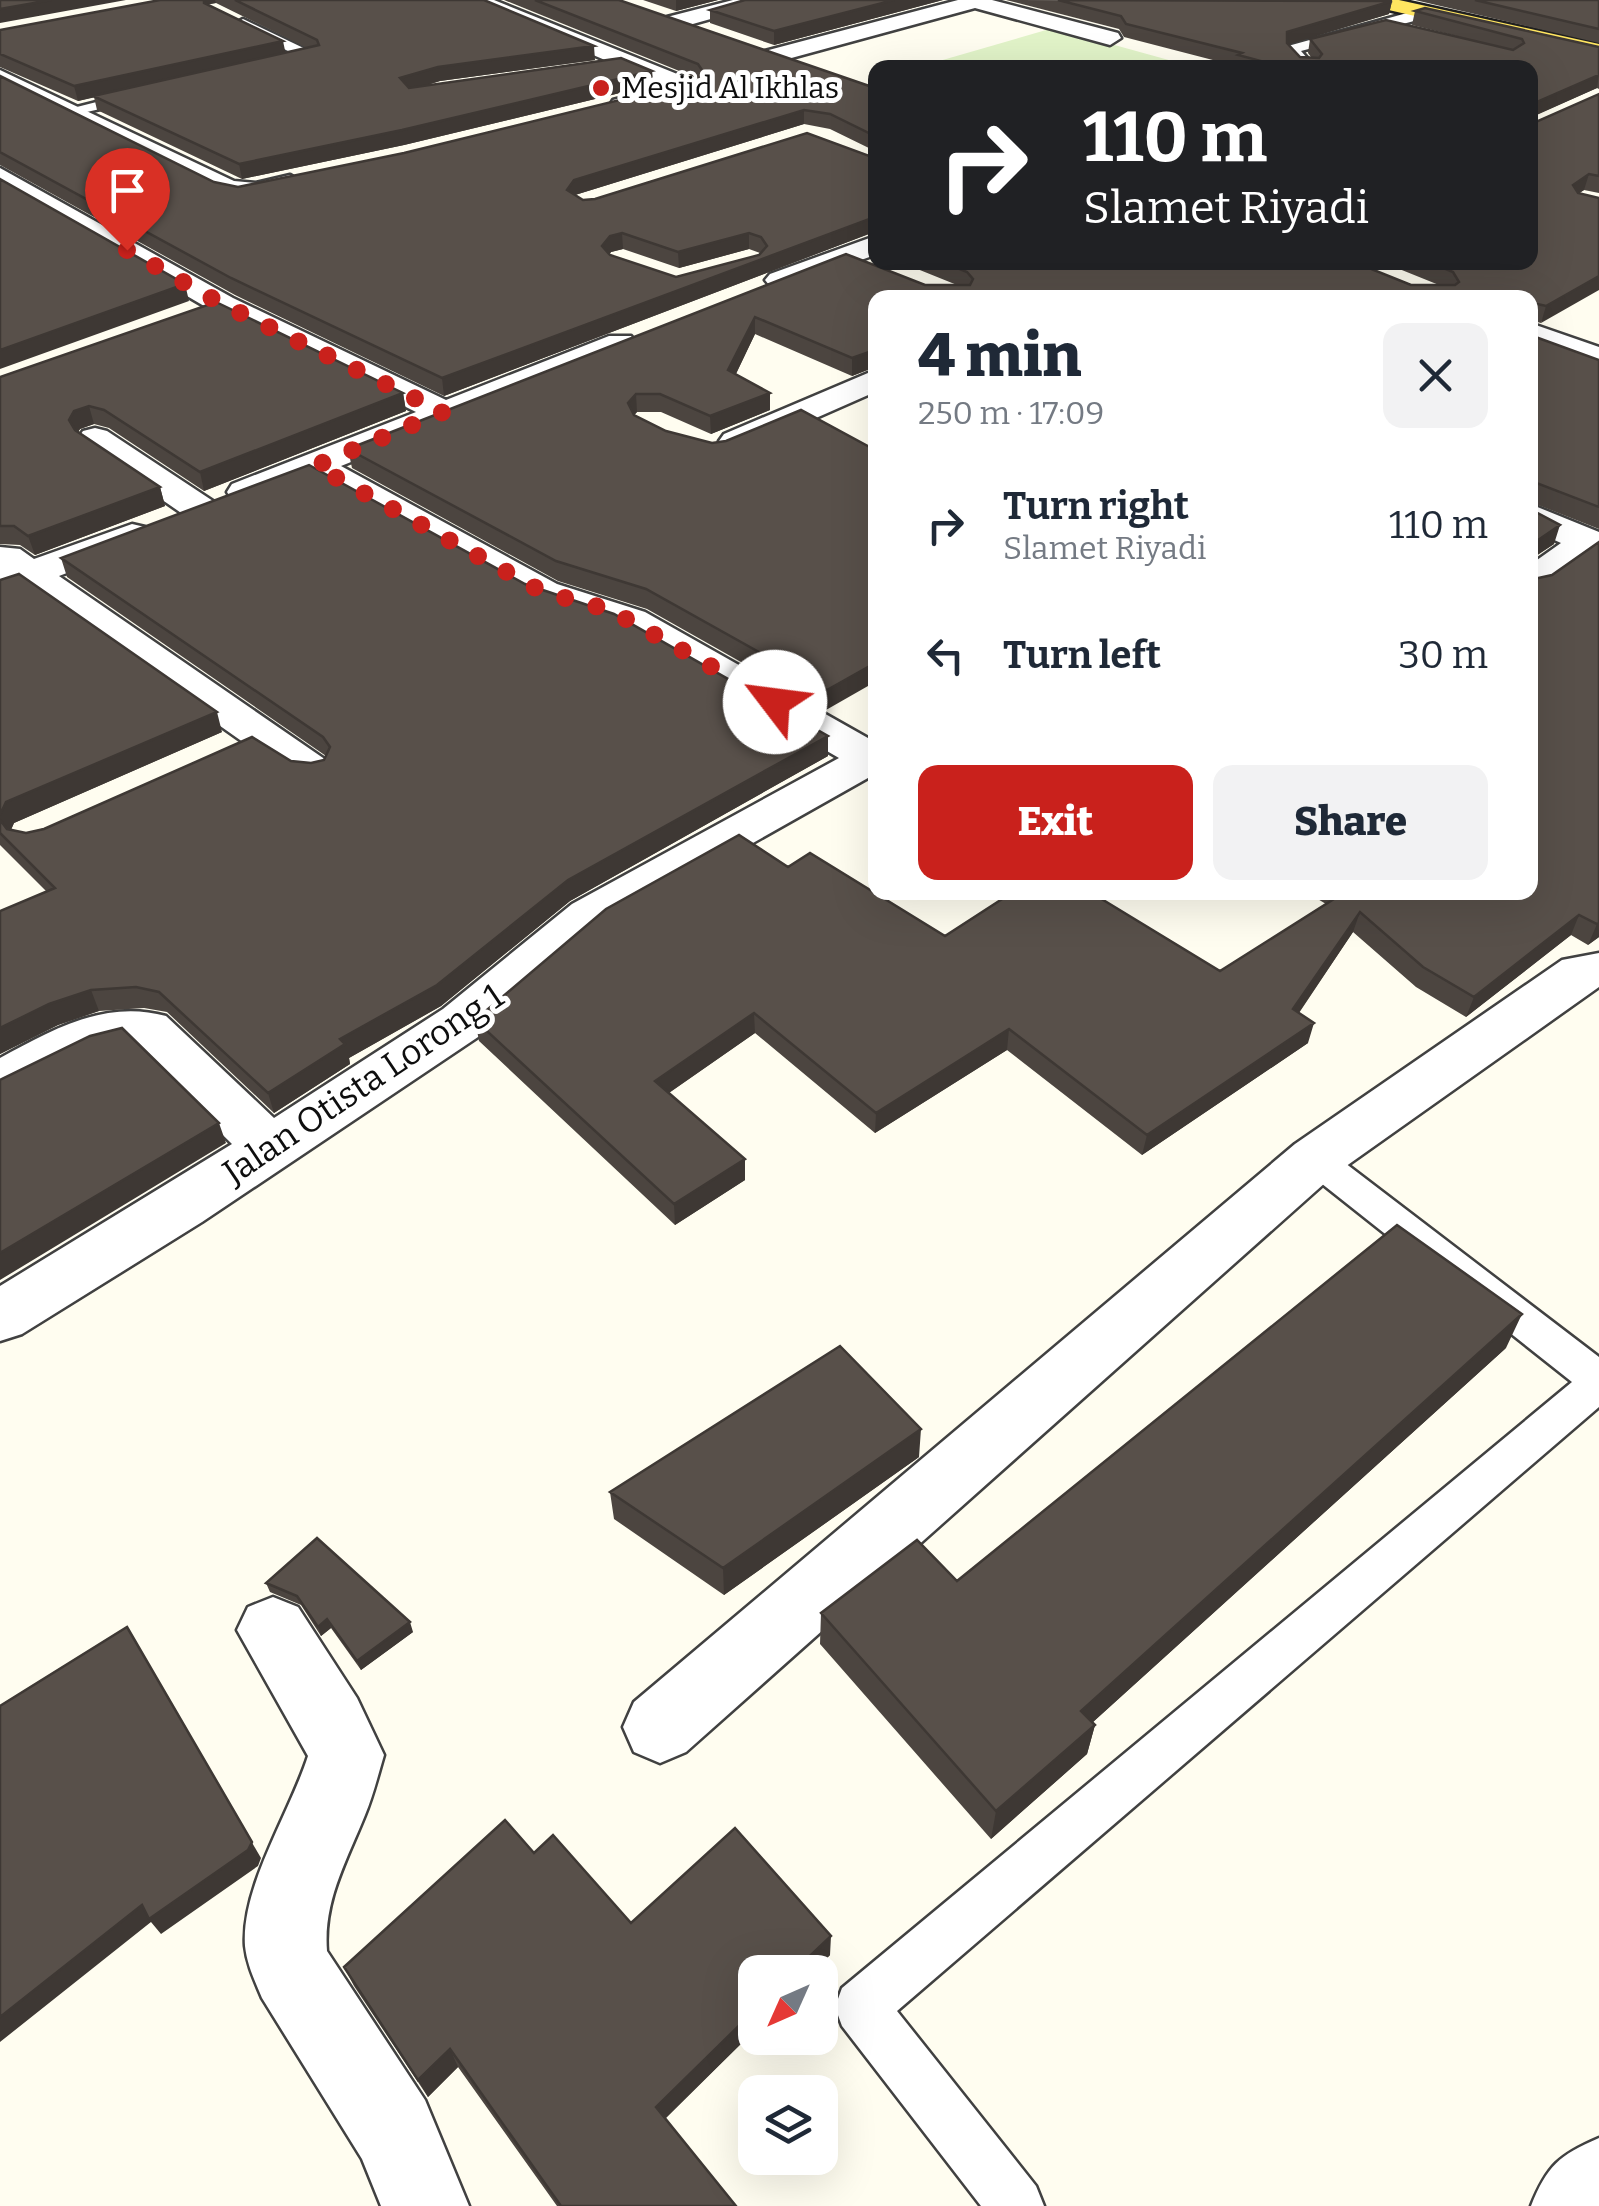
<!DOCTYPE html>
<html lang="en">
<head>
<meta charset="utf-8">
<style>
  body { margin:0; font-family:Bitter,serif; background:#f2f2f3; color:#1f2937; height:100vh; display:flex; flex-direction:column; font-size:38px; white-space:nowrap }
  * { box-sizing:border-box; margin:0 }
  p { font-size:32px; color:#747a83 }
  .icon { flex:none; width:55px; height:55px; fill:none; stroke:currentColor; stroke-width:2; stroke-linecap:round; stroke-linejoin:round }
  .map { position:relative; flex:1; overflow:hidden }
  .drawer { position:absolute; left:868px; top:290px; width:670px; height:610px; display:flex; flex-direction:column; background:#fff; border-radius:20px; box-shadow:0 10px 40px #0002 }
  .drawer>* { flex:none }
  .guide { position:absolute; left:868px; top:60px; width:670px; height:210px; border-radius:20px; box-shadow:0 10px 40px #0002; background:#202124; color:#fff; overflow:hidden }
  .needle { width:65px; rotate:225deg }
  .tools { position:absolute; left:738px; top:1955px; display:grid; gap:20px }
  .tools a { display:grid; place-items:center; width:100px; height:100px; border-radius:20px; background:#fff; box-shadow:0 10px 40px #0002; font-size:50px }
  .pin { position:absolute; display:grid; place-items:center; width:85px; height:85px; color:#fff; margin:-102px -42px; border-radius:50% 50% 50% 0; rotate:-45deg; box-shadow:0 0 10px #0007 }
  .pin .icon { rotate:45deg }
  .me { position:absolute; width:110px; margin:-55px; rotate:300deg; stroke-linejoin:round; filter:drop-shadow(0 0 8px #0008) }
  .turn { display:flex; align-items:center; gap:35px; height:210px; padding:0 50px; font-size:45px }
  .turn .icon { width:130px; height:130px; stroke-width:2.5 }
  .turn b { display:block; font-size:70px; line-height:85px }
  .round { display:grid; place-items:center; flex:none; width:105px; height:105px; border-radius:20px; background:#f2f2f3 }
  .summary { display:flex; align-items:center; justify-content:space-between; height:170px; padding:0 50px }
  h1 { font-size:60px; font-weight:800; line-height:75px }
  .action { display:flex; gap:20px; margin-top:auto; padding:20px 50px }
  .action a { flex:1; height:115px; border-radius:20px; background:#c9211c; color:#fff; font-size:40px; font-weight:800; line-height:115px; text-align:center }
  .action a+a { background:#f2f2f3; color:#1f2937 }
  ul { padding:0; list-style:none }
  li { display:flex; align-items:center; gap:30px; height:130px; padding:0 50px }
  li div { flex:1 }
  li b { display:block; font-size:38px }
  li em { font-style:normal }
  .map>svg:first-child { display:block }
  .pitch { fill:#e1f3c8 }
  .lines { fill:none; stroke-linecap:round; stroke-linejoin:round }
  .service-casing { stroke:#414141; stroke-width:5 }
  .minor-casing { stroke:#414141; stroke-width:5 }
  .primary-casing { stroke:#1f1f1f; stroke-width:5 }
  .service { fill:#fff; fill-rule:evenodd }
  .minor { fill:#fff; fill-rule:evenodd }
  .primary { fill:#ffe560; fill-rule:evenodd }
  .wall { fill:#4c4540; fill-rule:evenodd }
  .shaded-wall { fill:#3e3834 }
  .building { fill:#58504a; stroke:#3e3834; stroke-width:2.5; fill-rule:evenodd }
  .route { stroke:#c9211c; stroke-width:18; stroke-dasharray:0 32.4 }
  .poi-dot { fill:#c9211c; stroke:#fff; stroke-width:4 }
  .labels { text-anchor:middle; stroke-width:10; stroke-linejoin:round; paint-order:stroke }
  .far-poi-label { font-size:30px; fill:#0e0e0e; stroke:#fff; text-anchor:start }
  .street-label { font-size:35px; fill:#0e0e0e; stroke:#fff }
</style>
</head>
<body>
<div class="map">
<svg width="1599" height="2206" viewBox="0 0 1599 2206">
  <rect width="100%" height="100%" fill="#fffdf0"/>
  <path class="pitch" d="M 1053,28 L 1194,67 L 915,68 Z"/>
  <g class="lines">
    <defs>
      <path id="service" d="M 1425,8 L 1430,9 L 1430,15 L 1414,21 L 1301,51 L 1316,68 L 1300,68 L 1287,54 L 1288,46 Z
        M 243,19 L 316,54 L 318,57 L 277,67 L 277,61 L 298,56 L 238,26 L 236,23 Z
        M 144,90 L 149,92 L 149,98 L 69,116 L 61,111 Z
        M 1315,1146 L 1328,1150 L 1599,1357 L 1599,1407 L 897,2011 L 1036,2186 L 1044,2206 L 981,2206 L 842,2026 L 835,2007 L 842,1988 L 1572,1382 L 1302,1168 L 1297,1159 L 1302,1150 Z"/>
      <path id="minor" d="M 464,0 L 494,0 L 697,82 L 701,87 L 697,92 L 622,112 L 613,110 L 610,105 L 613,100 L 666,86 Z
        M 733,0 L 768,0 L 764,4 L 675,29 L 664,22 L 667,17 Z
        M 958,0 L 992,0 L 1118,33 L 1121,38 L 1110,45 L 975,8 L 773,63 L 762,56 L 765,51 Z
        M 0,70 L 234,181 L 256,183 L 290,175 L 303,183 L 299,189 L 256,199 L 219,194 L 0,86 Z
        M 0,168 L 233,298 L 446,400 L 609,336 L 631,336 L 636,343 L 631,350 L 341,466 L 557,584 L 645,612 L 875,742 L 875,774 L 606,926 L 481,1035 L 202,1222 L 22,1334 L 0,1341 L 0,1286 L 232,1144 L 131,1045 C 83,1049 46,1088 0,1101 L 0,1058 C 52,1030 105,999 166,1016 L 274,1118 L 443,1009 L 572,904 L 839,758 L 617,630 L 529,600 L 311,478 C 287,488 258,506 232,500 L 227,492 L 232,484 L 416,412 L 211,310 L 0,187 Z
        M 875,236 L 875,255 L 780,289 L 770,286 L 765,280 L 770,274 Z
        M 1530,323 L 1599,347 L 1599,368 L 1530,343 Z
        M 875,370 L 875,392 L 748,448 L 736,451 L 724,448 L 719,441 L 724,434 Z
        M 95,428 L 107,431 L 213,501 L 218,509 L 213,517 L 200,520 L 187,517 L 83,445 L 78,438 L 83,431 Z
        M 1530,504 L 1599,532 L 1599,551 L 1544,591 L 1530,595 L 1530,565 L 1561,543 L 1530,529 Z
        M 132,524 L 145,527 L 151,535 L 145,543 L 59,576 L 326,760 L 332,769 L 326,778 L 310,782 L 294,778 L 26,589 L 0,597 L 0,547 L 20,549 L 34,559 Z
        M 1599,953 L 1599,987 L 1335,1174 L 686,1752 L 660,1763 L 634,1752 L 623,1727 L 634,1702 L 1295,1144 L 1562,960 Z
        M 273,1597 L 298,1607 L 357,1698 L 384,1755 C 378,1775 373,1796 365,1815 C 347,1860 323,1901 327,1951 L 425,2100 L 469,2206 L 381,2206 L 362,2159 L 262,1998 C 255,1981 247,1965 245,1946 C 241,1886 290,1813 308,1756 L 237,1630 L 248,1607 Z
        M 1599,2138 L 1599,2206 L 1531,2206 C 1547,2166 1559,2155 1599,2138 Z"/>
      <path id="primary" d="M 1360,0 L 1399,0 L 1599,44 L 1599,58 L 1371,6 Z"/>
    </defs>
    <use href="#service" class="service-casing"/>
    <use href="#minor" class="minor-casing"/>
    <use href="#primary" class="primary-casing"/>
    <use href="#service" class="service"/>
    <use href="#minor" class="minor"/>
    <use href="#primary" class="primary"/>
  </g>
  <path class="wall" d="M 160,0 L 484,0 L 595,60 L 440,81 L 425,86 L 652,71 L 653,85 L 404,145 L 242,179 L 97,110 L 94,97 L 78,101 L 0,67 L 0,30 ZM 216,3 L 307,48 L 285,53 L 207,4 Z
    M 504,0 L 619,0 L 875,88 L 875,151 L 830,129 L 804,124 L 575,195 L 583,200 L 875,158 L 875,234 L 874,232 L 444,396 L 235,295 L 0,165 L 0,76 L 214,182 L 238,187 L 404,153 L 697,81 L 699,79 ZM 623,249 L 679,268 L 749,249 L 760,253 L 759,255 L 676,277 L 609,255 L 611,252 Z
    M 643,0 L 718,0 L 676,11 Z
    M 943,0 L 774,45 L 710,23 L 710,10 Z
    M 1006,0 L 1392,1 L 1389,14 L 1288,44 L 1300,57 L 1311,57 L 1308,53 L 1310,39 L 1472,40 L 1412,25 L 1415,11 L 1599,47 L 1599,89 L 1597,88 L 1531,117 L 1531,120 L 1536,122 L 1599,94 L 1599,193 L 1584,190 L 1578,194 L 1599,198 L 1541,323 L 1530,320 L 1530,298 L 875,298 L 875,367 L 852,376 L 755,334 L 736,374 L 770,393 L 770,410 L 711,434 L 661,412 L 637,412 L 634,415 L 666,431 L 712,443 L 875,450 L 826,710 L 647,609 L 558,581 L 352,468 L 348,449 L 846,254 L 925,285 L 957,285 L 900,262 L 1354,262 L 1411,285 L 1439,285 L 1382,262 L 1530,262 L 1530,68 L 1236,68 L 1236,66 L 1124,37 L 1119,29 Z
    M 1415,0 L 1599,0 L 1599,43 Z
    M 1530,335 L 1599,360 L 1599,529 L 1533,503 L 1532,510 L 1554,544 L 1534,557 L 1534,579 L 1552,575 L 1599,542 L 1599,937 L 1588,945 L 1571,935 L 1466,1017 L 1416,987 L 1353,932 L 1299,1013 L 1308,1043 L 1142,1155 L 1007,1050 L 875,1133 L 755,1033 L 669,1093 L 745,1180 L 675,1225 L 479,1041 L 475,1020 L 788,867 L 945,936 L 1220,971 L 1326,904 L 1306,892 L 1530,892 Z
    M 0,377 L 403,393 L 406,411 L 204,491 L 109,428 L 94,424 L 80,429 L 78,432 L 160,487 L 165,506 L 35,555 L 20,545 L 0,544 Z
    M 61,558 L 828,756 L 570,901 L 441,1006 L 349,1058 L 350,1064 L 274,1113 L 167,1012 L 144,1008 L 99,1011 L 58,1025 L 0,1054 L 0,911 L 47,892 L 0,845 L 0,580 L 222,732 L 14,823 L 11,830 L 26,833 L 291,761 L 311,763 L 324,760 L 326,756 L 67,577 Z
    M 1506,1348 L 1092,1723 L 1095,1725 L 1087,1754 L 991,1839 L 820,1644 L 821,1613 L 957,1581 Z
    M 919,1457 L 724,1595 L 614,1519 L 610,1492 Z
    M 266,1583 L 413,1632 L 361,1670 L 331,1628 L 321,1636 L 301,1605 L 270,1592 Z
    M 534,1853 L 631,1923 L 830,1955 L 813,1972 L 755,1972 L 755,2030 L 665,2118 L 736,2206 L 557,2206 L 458,2067 L 428,2097 L 354,1986 L 344,1967 Z"/>
  <path class="shaded-wall" d="M 51,0 L 126,0 L 0,23 L 0,9 Z
    M 204,0 L 215,0 L 216,3 L 206,5 L 207,16 Z
    M 676,0 L 718,0 L 676,11 Z
    M 894,0 L 943,0 L 774,45 L 774,31 Z
    M 1392,1 L 1389,14 L 1284,46 L 1287,32 Z
    M 283,41 L 286,55 L 78,101 L 74,86 Z
    M 594,46 L 595,60 L 440,81 L 402,92 L 400,78 L 438,67 Z
    M 652,71 L 653,85 L 404,145 L 242,179 L 239,164 Z
    M 1599,75 L 1597,88 L 1530,118 L 1532,104 Z
    M 804,110 L 804,124 L 575,195 L 567,190 L 574,180 Z
    M 1589,174 L 1584,190 L 1568,200 L 1573,185 Z
    M 874,216 L 874,232 L 444,396 L 442,378 Z
    M 622,233 L 623,249 L 611,252 L 603,262 L 602,246 L 610,236 Z
    M 749,233 L 749,249 L 679,268 L 678,252 Z
    M 1599,276 L 1599,290 L 1541,323 L 1546,306 Z
    M 185,284 L 189,301 L 0,369 L 0,350 Z
    M 755,317 L 755,334 L 729,388 L 728,370 Z
    M 875,350 L 875,367 L 852,376 L 852,358 Z
    M 403,393 L 406,411 L 204,491 L 200,472 Z
    M 770,393 L 770,410 L 711,434 L 710,416 Z
    M 636,394 L 637,412 L 629,421 L 628,403 Z
    M 89,406 L 94,424 L 80,429 L 74,438 L 69,420 L 74,411 Z
    M 160,487 L 165,506 L 35,555 L 28,536 Z
    M 1560,525 L 1554,544 L 1530,560 L 1534,543 Z
    M 875,663 L 875,682 L 826,710 L 827,690 Z
    M 217,712 L 222,732 L 14,823 L 7,838 L 0,821 L 0,815 L 6,802 Z
    M 828,736 L 828,756 L 570,901 L 441,1006 L 349,1058 L 350,1064 L 274,1113 L 268,1093 L 340,1039 L 568,880 Z
    M 1360,912 L 1353,932 L 1287,1030 L 1293,1009 Z
    M 1579,915 L 1571,935 L 1466,1017 L 1474,997 Z
    M 1599,923 L 1599,937 L 1588,945 L 1597,924 Z
    M 91,990 L 99,1011 L 58,1025 L 0,1054 L 0,1028 L 49,1004 Z
    M 754,1013 L 755,1033 L 657,1101 L 655,1081 Z
    M 1314,1023 L 1308,1043 L 1142,1155 L 1147,1135 Z
    M 1009,1029 L 1007,1050 L 875,1133 L 876,1113 Z
    M 219,1123 L 226,1143 L 0,1280 L 0,1253 Z
    M 745,1159 L 745,1180 L 675,1225 L 674,1204 Z
    M 1522,1314 L 1506,1348 L 1073,1740 L 1081,1711 Z
    M 921,1429 L 919,1457 L 724,1595 L 723,1568 Z
    M 327,1619 L 331,1628 L 321,1636 L 318,1627 Z
    M 410,1622 L 413,1632 L 361,1670 L 357,1661 Z
    M 127,1627 L 261,1858 L 258,1866 L 161,1934 L 151,1922 L 0,2042 L 0,2017 Z
    M 1095,1725 L 1087,1754 L 991,1839 L 996,1811 Z
    M 831,1936 L 830,1955 L 813,1972 L 793,1972 Z
    M 755,2010 L 755,2030 L 660,2124 L 656,2107 Z
    M 450,2049 L 458,2067 L 428,2097 L 418,2080 Z"/>
  <path class="building" d="M 0,0 L 51,0 L 0,9 Z
    M 160,0 L 204,0 L 204,3 L 283,41 L 74,86 L 0,54 L 0,30 Z
    M 235,0 L 484,0 L 594,46 L 438,67 L 400,78 L 409,88 L 621,58 L 652,71 L 402,130 L 239,164 L 93,96 L 319,45 L 317,40 Z
    M 535,0 L 619,0 L 875,88 L 875,136 L 830,114 L 804,110 L 574,180 L 567,190 L 583,200 L 595,199 L 807,133 L 875,158 L 875,217 L 442,378 L 231,278 L 0,152 L 0,76 L 214,182 L 238,187 L 404,153 L 697,81 L 704,73 L 698,64 ZM 622,233 L 678,252 L 749,233 L 761,237 L 767,246 L 759,255 L 676,277 L 610,255 L 602,246 L 610,236 Z
    M 745,0 L 894,0 L 774,31 L 710,10 Z
    M 1058,0 L 1392,1 L 1287,32 L 1287,43 L 1300,57 L 1319,58 L 1322,54 L 1310,39 L 1386,20 L 1513,50 L 1524,43 L 1522,39 L 1415,11 L 1425,8 L 1599,47 L 1599,75 L 1532,104 L 1531,120 L 1536,122 L 1599,94 L 1599,176 L 1589,174 L 1573,185 L 1578,193 L 1599,198 L 1599,276 L 1546,306 L 1533,303 L 1530,313 L 1530,298 L 875,298 L 875,350 L 852,358 L 755,317 L 728,370 L 770,393 L 710,416 L 660,394 L 636,394 L 628,403 L 634,415 L 666,431 L 712,443 L 726,441 L 801,410 L 875,450 L 875,663 L 827,690 L 646,589 L 556,561 L 348,449 L 846,254 L 925,285 L 970,285 L 973,279 L 967,272 L 943,262 L 1354,262 L 1411,285 L 1455,285 L 1459,282 L 1453,272 L 1429,262 L 1530,262 L 1530,68 L 1287,68 L 1238,55 L 1242,53 L 1126,24 L 1121,16 Z
    M 1475,0 L 1599,0 L 1599,29 Z
    M 0,179 L 185,284 L 0,350 Z
    M 216,302 L 403,393 L 200,472 L 104,410 L 89,406 L 74,411 L 69,420 L 75,430 L 160,487 L 28,536 L 14,526 L 0,526 L 0,377 Z
    M 1530,335 L 1599,360 L 1599,507 L 1534,482 L 1532,510 L 1560,525 L 1534,543 L 1534,579 L 1552,575 L 1599,542 L 1599,923 L 1597,924 L 1579,915 L 1474,997 L 1423,967 L 1360,912 L 1293,1009 L 1314,1023 L 1147,1135 L 1009,1029 L 876,1113 L 754,1013 L 655,1081 L 745,1159 L 674,1204 L 475,1020 L 606,909 L 739,835 L 788,867 L 810,853 L 945,936 L 1013,892 L 1090,892 L 1220,971 L 1345,892 L 1530,892 Z
    M 309,465 L 525,584 L 614,614 L 828,736 L 568,880 L 437,985 L 340,1039 L 345,1044 L 268,1093 L 159,992 L 136,987 L 91,990 L 49,1004 L 0,1028 L 0,911 L 55,888 L 0,833 L 0,820 L 7,829 L 26,833 L 44,829 L 252,737 L 291,761 L 311,763 L 324,760 L 330,747 L 323,737 L 61,558 Z
    M 19,574 L 217,712 L 6,802 L 0,815 L 0,580 Z
    M 122,1028 L 219,1123 L 0,1253 L 0,1080 L 90,1036 Z
    M 1397,1225 L 1522,1314 L 1081,1711 L 1095,1725 L 996,1811 L 821,1613 L 917,1540 L 957,1581 Z
    M 840,1346 L 921,1429 L 723,1568 L 610,1492 Z
    M 317,1538 L 410,1622 L 357,1661 L 327,1619 L 318,1627 L 297,1596 L 266,1583 Z
    M 127,1627 L 252,1842 L 248,1850 L 149,1919 L 142,1905 L 0,2017 L 0,1706 Z
    M 505,1820 L 534,1853 L 553,1835 L 631,1923 L 735,1828 L 831,1936 L 793,1972 L 755,1972 L 755,2010 L 656,2107 L 736,2206 L 561,2206 L 450,2049 L 418,2080 L 344,1967 Z"/>
  <g class="lines">
    <path class="route" d="M 127,250 L 222,304 L 443,412 L 315,466 L 543,592 L 610,610 L 775,702"/>
  </g>
  <circle class="poi-dot" cx="601" cy="88" r="10"/>
  <g class="labels">
    <g class="far-poi-label">
      <text x="621" y="98">Mesjid Al Ikhlas</text>
    </g>
    <g class="street-label">
      <text transform="translate(363 1084) rotate(-34)" y="12">Jalan Otista Lorong 1</text>
    </g>
  </g>
</svg>
<div class="tools">
<a><svg class="needle" viewBox="-14 -14 28 28"><path d="M0-13l5 13h-10z" fill="#e53935"/><path d="M0 13l5-13h-10z" fill="#747a83"/></svg></a>
<a><svg class="icon" aria-label="layers" viewBox="0 0 24 24"><path d="M12 4l9 5-9 5-9-5zM3 14l9 5 9-5"/></svg></a>
</div>
<div class="pin" style="left:127px;top:250px;background:#d93025"><svg class="icon" aria-label="arrive" viewBox="0 0 24 24"><path d="M6 21V4h12l-3 4 3 4H6"/></svg></div>
<svg class="me" style="left:775px;top:702px" viewBox="-20 -20 40 40"><circle r="19" fill="#fff"/><path d="M0-13L10 11 0 6-10 11z" fill="#c9211c"/></svg>
<div class="guide">
<div class="turn"><svg class="icon" aria-label="right" viewBox="0 0 24 24"><path d="M7 20v-9h11M14 6l5 5-5 5"/></svg><div><b>110 m</b>Slamet Riyadi</div></div>
</div>
<section class="drawer">
<div class="summary"><div><h1>4 min</h1><p>250 m · 17:09</p></div><a class="round"><svg class="icon" aria-label="close" viewBox="0 0 24 24"><path d="M6 6l12 12M18 6L6 18"/></svg></a></div>
<ul>
<li><svg class="icon" aria-label="right" viewBox="0 0 24 24"><path d="M7 20v-9h11M14 6l5 5-5 5"/></svg><div><b>Turn right</b><p>Slamet Riyadi</p></div><em>110 m</em></li>
<li><svg class="icon" aria-label="left" viewBox="0 0 24 24"><path d="M17 20v-9H6M10 6l-5 5 5 5"/></svg><div><b>Turn left</b></div><em>30 m</em></li>
</ul>
<div class="action"><a>Exit</a><a>Share</a></div>
</section>
</div>
</body>
</html>
